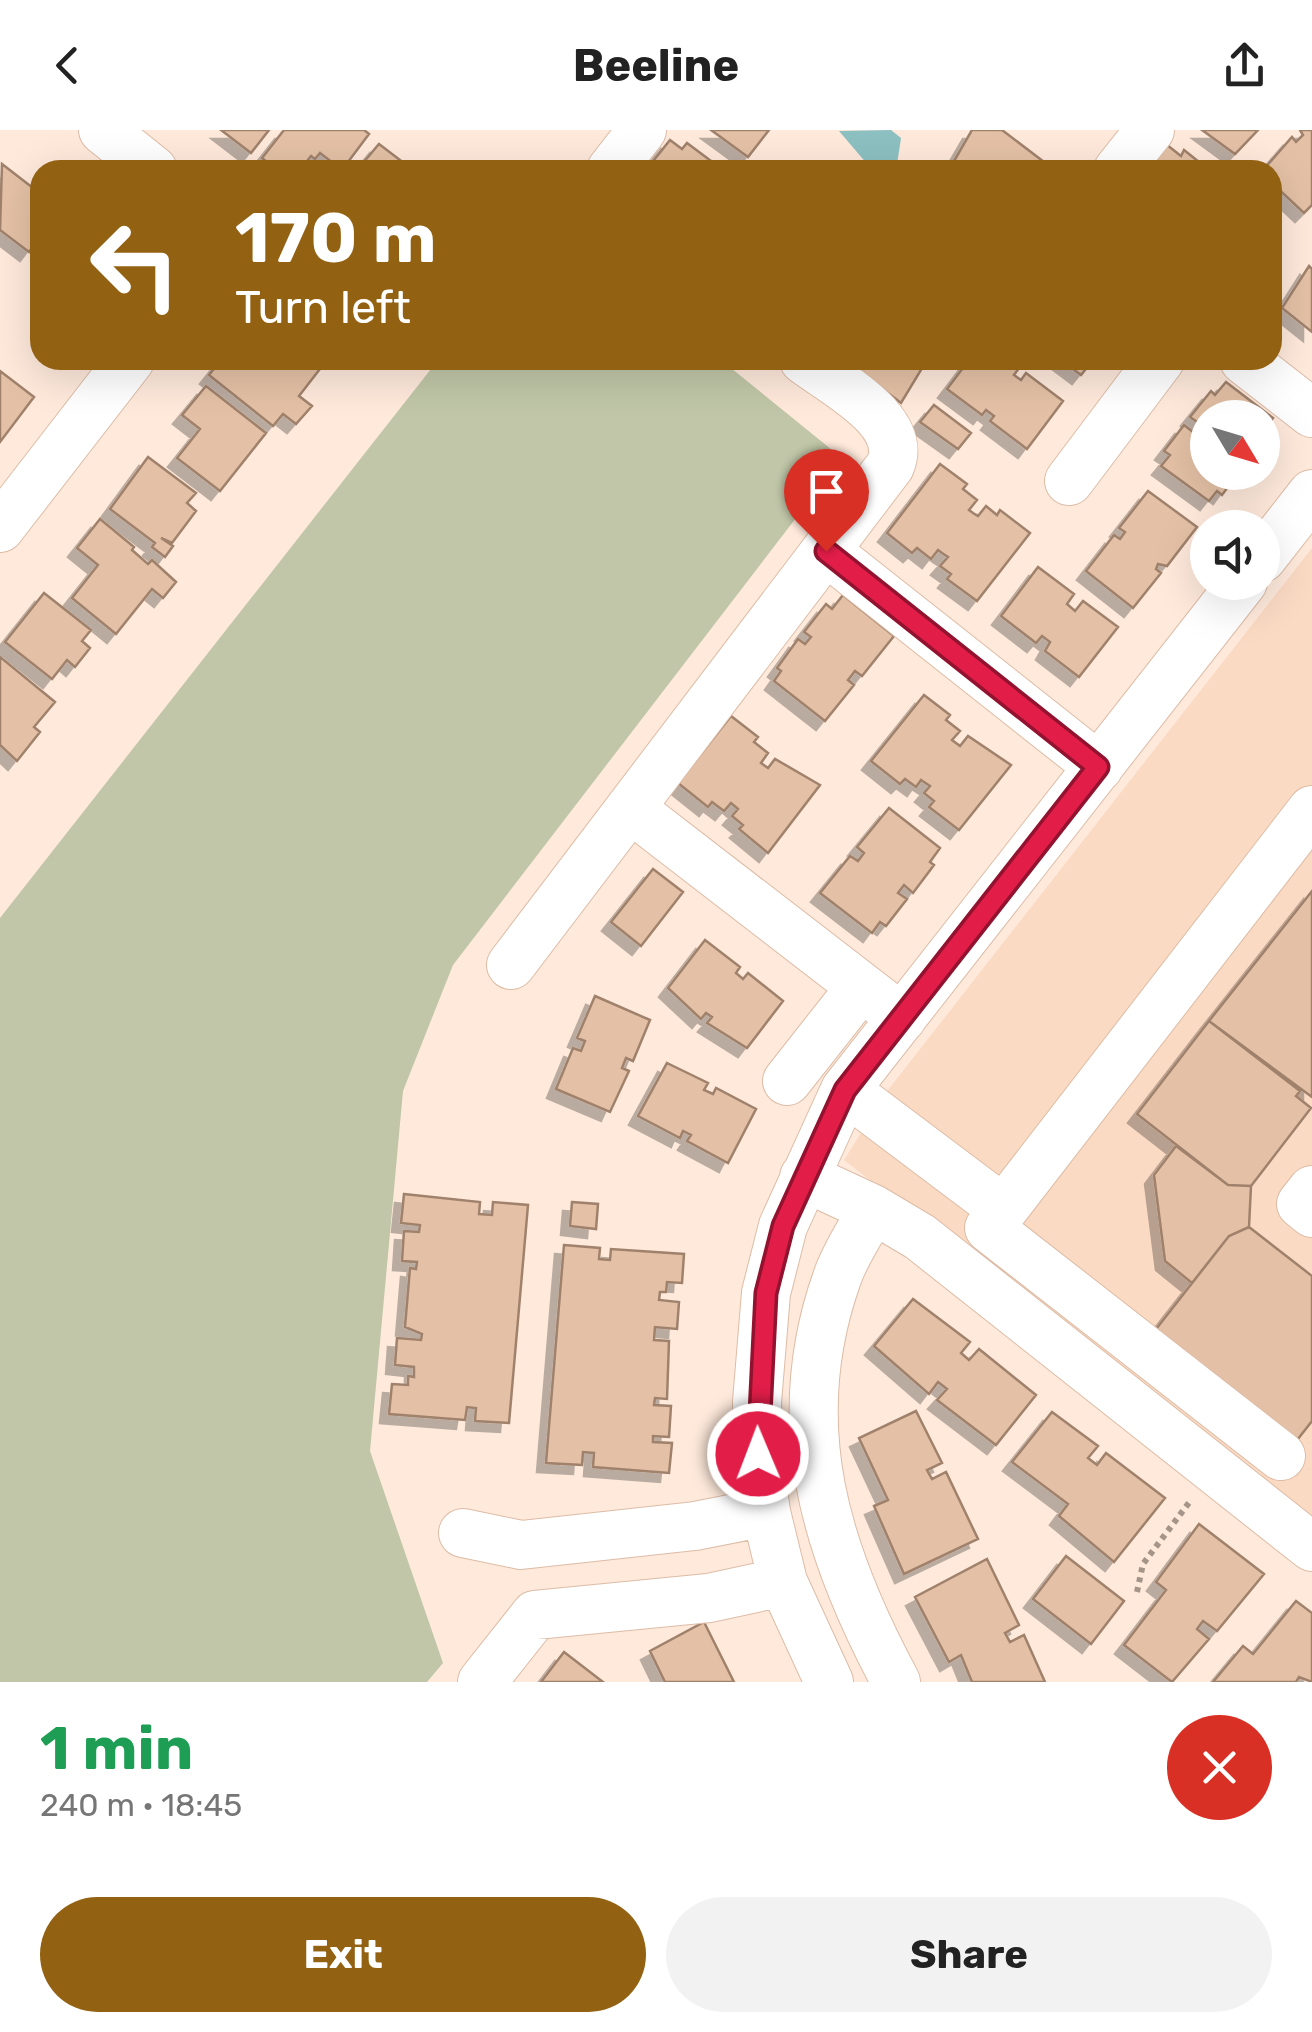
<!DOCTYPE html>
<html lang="en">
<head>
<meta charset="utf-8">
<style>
  body { margin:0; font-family:Rubik,sans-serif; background:#f2f2f2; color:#222; height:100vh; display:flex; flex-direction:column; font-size:38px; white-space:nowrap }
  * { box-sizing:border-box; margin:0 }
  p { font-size:32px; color:#767676 }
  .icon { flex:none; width:55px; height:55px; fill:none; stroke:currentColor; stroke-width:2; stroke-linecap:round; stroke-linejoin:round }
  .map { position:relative; height:1552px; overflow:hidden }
  .side { display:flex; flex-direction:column; background:#fff; flex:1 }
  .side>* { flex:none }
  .guide { position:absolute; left:30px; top:30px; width:1252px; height:210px; border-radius:30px; box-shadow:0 10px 40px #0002; background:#936112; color:#fff; overflow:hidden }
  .needle { width:65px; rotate:128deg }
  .controls { position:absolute; left:1190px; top:270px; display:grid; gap:20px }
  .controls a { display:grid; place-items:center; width:90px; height:90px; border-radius:50%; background:#fff; box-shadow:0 10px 40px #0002; font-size:50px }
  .pin { position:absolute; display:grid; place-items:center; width:85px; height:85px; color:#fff; margin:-102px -42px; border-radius:50% 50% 50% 0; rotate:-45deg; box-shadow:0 0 10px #0007 }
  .pin .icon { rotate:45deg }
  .me { position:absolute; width:110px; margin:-55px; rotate:359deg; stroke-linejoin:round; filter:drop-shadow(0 0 8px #0008) }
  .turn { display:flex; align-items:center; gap:35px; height:210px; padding:0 40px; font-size:45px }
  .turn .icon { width:130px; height:130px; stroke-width:2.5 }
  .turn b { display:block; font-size:70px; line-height:85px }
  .round { display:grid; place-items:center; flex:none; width:105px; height:105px; border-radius:52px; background:#f2f2f2 }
  .head { display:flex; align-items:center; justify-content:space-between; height:170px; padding:0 40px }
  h1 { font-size:60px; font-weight:700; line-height:75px; color:#1e9e55 }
  .cta { display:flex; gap:20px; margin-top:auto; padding:20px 40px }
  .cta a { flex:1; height:115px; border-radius:60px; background:#936112; color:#fff; font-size:40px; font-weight:700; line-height:115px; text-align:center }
  .cta a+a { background:#f2f2f2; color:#222 }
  header { display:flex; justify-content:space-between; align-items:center; height:130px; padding:0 40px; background:#fff; font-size:45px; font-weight:700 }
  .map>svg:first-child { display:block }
  .built { fill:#fbdac4 }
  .green { fill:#c0c6a7 }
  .water { fill:#8cc0c1 }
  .building { fill:#e4c1a6; stroke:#a0826c; stroke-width:2.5; filter:url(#shadow) }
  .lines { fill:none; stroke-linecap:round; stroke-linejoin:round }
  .minor-casing { stroke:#ddbca6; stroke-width:50 }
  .path { stroke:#a59488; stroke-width:6; stroke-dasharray:5 5; stroke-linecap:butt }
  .minor { stroke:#fff; stroke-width:48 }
  .route-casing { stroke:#92132f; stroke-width:25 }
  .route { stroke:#e11d48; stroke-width:18 }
</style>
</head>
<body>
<header><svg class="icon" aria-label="back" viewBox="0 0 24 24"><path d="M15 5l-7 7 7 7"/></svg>Beeline<svg class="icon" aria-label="share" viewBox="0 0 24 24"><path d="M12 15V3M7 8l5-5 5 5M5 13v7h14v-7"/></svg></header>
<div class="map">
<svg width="1312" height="1552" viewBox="0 0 1312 1552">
  <defs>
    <filter id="shadow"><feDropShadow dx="-9" dy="9" stdDeviation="0" flood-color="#0004"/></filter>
  </defs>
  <rect width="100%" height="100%" fill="#fee9db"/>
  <path class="built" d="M 1312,418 L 1312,1393 L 844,1030 L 888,960 Z"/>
  <path class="green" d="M 438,230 L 721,230 L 842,328 L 453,835 L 403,961 L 370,1321 L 443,1533 L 427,1552 L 0,1552 L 0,788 Z"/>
  <path class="water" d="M 891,0 L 901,8 L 897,34 L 868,35 L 839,1 Z"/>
  <path class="building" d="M 221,0 L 269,0 L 251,23 Z
    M 284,0 L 364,0 L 369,4 L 342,40 L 320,23 L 315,29 L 311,26 L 300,40 L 277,40 L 262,28 Z
    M 711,0 L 769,0 L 748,27 Z
    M 972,0 L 1002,0 L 1048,35 L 1044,40 L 961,40 L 954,31 Z
    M 1202,0 L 1258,0 L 1235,24 Z
    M 1300,0 L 1312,0 L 1312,75 L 1304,83 L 1272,53 L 1272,40 L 1263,40 L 1292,7 L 1296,12 L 1303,5 Z
    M 670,10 L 682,19 L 687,13 L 715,34 L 710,40 L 646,40 Z
    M 1162,11 L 1181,26 L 1184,20 L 1209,40 L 1150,40 L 1145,33 Z
    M 379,14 L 413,40 L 357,40 Z
    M 2,34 L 33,58 L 40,49 L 40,107 L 29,122 L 0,100 Z
    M 1309,136 L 1312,139 L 1312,202 L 1282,178 Z
    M 221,230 L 252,230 L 260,237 L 266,230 L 317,230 L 323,235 L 299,266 L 312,276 L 296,294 L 283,284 L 273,296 L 209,245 Z
    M 845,230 L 927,230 L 901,273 Z
    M 969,230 L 1008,230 L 1019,238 L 1014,245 L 1021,250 L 1026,243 L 1063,271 L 1027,319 L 990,291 L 994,286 L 986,280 L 982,285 L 947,259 Z
    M 1061,230 L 1093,230 L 1081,245 Z
    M 0,241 L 34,267 L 0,312 Z
    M 1226,252 L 1273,288 L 1264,300 L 1269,304 L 1262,312 L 1262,288 L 1208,288 L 1208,342 L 1239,342 L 1222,365 L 1217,361 L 1209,371 L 1161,336 L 1170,325 L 1164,321 L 1184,295 L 1193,302 L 1200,294 L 1190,287 L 1211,261 L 1215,265 Z
    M 206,256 L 266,303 L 220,361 L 177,328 L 200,299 L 182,285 Z
    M 934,275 L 971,303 L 958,319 L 920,292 Z
    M 148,327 L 196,363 L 187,373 L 196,381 L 172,413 L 161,408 L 173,416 L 165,427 L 152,417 L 155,413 L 110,379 Z
    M 940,334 L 967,354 L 963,359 L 977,370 L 969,380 L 973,383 L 978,386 L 986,376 L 997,385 L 1000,380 L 1030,403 L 977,471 L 947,449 L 951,444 L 940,436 L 948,427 L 942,423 L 938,420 L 931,429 L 917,418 L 912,423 L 887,403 Z
    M 1148,361 L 1197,397 L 1167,436 L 1158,434 L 1156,439 L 1161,443 L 1133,478 L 1086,441 L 1114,405 L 1120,409 L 1125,402 L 1119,398 Z
    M 100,389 L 134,417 L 132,420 L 148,434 L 152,430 L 176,452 L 163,468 L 152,459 L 116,504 L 72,468 L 98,435 L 77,418 Z
    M 1038,437 L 1074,464 L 1067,474 L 1075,481 L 1083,471 L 1118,497 L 1079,547 L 1045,521 L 1050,512 L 1042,506 L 1036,513 L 1001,486 Z
    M 44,463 L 91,500 L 82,511 L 90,518 L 75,537 L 67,530 L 52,549 L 5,512 Z
    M 843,465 L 894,506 L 862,546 L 855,541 L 848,550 L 854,555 L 825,591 L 774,551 L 781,541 L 777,538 L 798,509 L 805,514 L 811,507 L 804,502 L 826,474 L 832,479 Z
    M 0,527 L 55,572 L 34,597 L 40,602 L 17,631 L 0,615 Z
    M 924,565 L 950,585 L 946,590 L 960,601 L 952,610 L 960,616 L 968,606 L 1011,635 L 959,700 L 929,677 L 934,671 L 924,663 L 930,656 L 921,650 L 916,657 L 905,649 L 900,654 L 871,631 Z
    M 731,586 L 758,607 L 754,612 L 768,623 L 761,633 L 768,638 L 775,629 L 820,655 L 768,723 L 739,699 L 743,695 L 732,686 L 738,679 L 731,673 L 724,681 L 712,672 L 708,677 L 678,653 Z
    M 889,678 L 940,718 L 930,732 L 934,735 L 913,763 L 904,755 L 898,763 L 907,769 L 886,796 L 880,792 L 872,803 L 820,763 L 850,726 L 858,731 L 864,723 L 857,717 Z
    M 653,739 L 683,762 L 641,816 L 611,792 Z
    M 1312,761 L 1312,967 L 1209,891 Z
    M 705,810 L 740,837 L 736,843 L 743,849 L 748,843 L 783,871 L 747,918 L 707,893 L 712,887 L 706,883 L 701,889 L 668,858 Z
    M 595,866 L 650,890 L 633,931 L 626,928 L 622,938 L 629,941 L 610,982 L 556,959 L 573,918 L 581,921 L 585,911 L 577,908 Z
    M 1209,891 L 1300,961 L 1296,966 L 1311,978 L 1251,1056 L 1228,1055 L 1137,984 Z
    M 667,933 L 708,953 L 704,960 L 713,964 L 716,958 L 756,979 L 728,1033 L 687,1011 L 691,1005 L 683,1001 L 680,1008 L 638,986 Z
    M 1176,1016 L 1228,1055 L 1251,1056 L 1249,1097 L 1229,1106 L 1192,1153 L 1165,1131 L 1154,1045 Z
    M 404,1064 L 480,1072 L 479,1084 L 492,1085 L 493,1072 L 528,1075 L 509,1293 L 475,1291 L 476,1278 L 467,1277 L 465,1290 L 389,1284 L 392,1254 L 408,1255 L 408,1246 L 414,1247 L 414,1237 L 395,1235 L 397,1208 L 421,1210 L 422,1204 L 405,1197 L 410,1138 L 416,1139 L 417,1132 L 402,1131 L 404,1101 L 419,1102 L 420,1095 L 401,1093 Z
    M 572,1072 L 598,1074 L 596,1099 L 570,1096 Z
    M 1249,1097 L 1312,1146 L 1312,1291 L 1294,1314 L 1153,1203 L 1229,1106 Z
    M 564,1115 L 600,1118 L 599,1129 L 610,1130 L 611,1119 L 684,1124 L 682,1153 L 667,1152 L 666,1162 L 660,1162 L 659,1170 L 679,1172 L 677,1199 L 655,1197 L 654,1210 L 669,1211 L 667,1269 L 655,1268 L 654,1275 L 671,1276 L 669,1307 L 653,1306 L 653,1312 L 672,1313 L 669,1343 L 593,1337 L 594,1323 L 583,1322 L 582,1335 L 546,1333 Z
    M 913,1169 L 970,1212 L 961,1223 L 969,1230 L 979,1219 L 1036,1265 L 996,1315 L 937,1270 L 947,1259 L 938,1252 L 929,1264 L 874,1216 Z
    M 916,1281 L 942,1333 L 927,1340 L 932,1349 L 946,1342 L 978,1409 L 904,1444 L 874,1376 L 888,1370 L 859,1308 Z
    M 1052,1282 L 1098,1316 L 1088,1328 L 1097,1335 L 1106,1323 L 1165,1368 L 1114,1432 L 1059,1386 L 1068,1374 L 1012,1332 Z
    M 1199,1394 L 1264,1444 L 1217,1501 L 1203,1491 L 1197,1499 L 1209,1509 L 1172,1552 L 1124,1515 L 1166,1460 L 1156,1452 Z
    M 1066,1426 L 1124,1471 L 1091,1514 L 1033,1469 Z
    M 987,1429 L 1019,1495 L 1005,1503 L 1010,1512 L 1024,1505 L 1045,1552 L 972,1552 L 961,1525 L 949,1532 L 915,1467 Z
    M 1296,1471 L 1312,1483 L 1312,1552 L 1299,1547 L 1296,1552 L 1213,1552 L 1243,1516 L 1253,1524 Z
    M 704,1492 L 734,1552 L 665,1552 L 650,1521 Z
    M 564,1522 L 603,1552 L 541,1552 Z"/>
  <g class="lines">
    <defs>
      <path id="minor" d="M 103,0 L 153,40
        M 611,40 L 642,0
        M 1118,40 L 1150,0
        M 1244,230 L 1312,283
        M 1069,351 L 1160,230
        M 0,398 L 130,230
        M 826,421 L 1099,637
        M 1262,428 L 1312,364
        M 630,678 L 902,888
        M 511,835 L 890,336 C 910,291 834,253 804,230
        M 787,951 L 861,857
        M 845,960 L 1003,1079
        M 804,1047 L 873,1079 C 861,1101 845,1124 837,1148 C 785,1294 826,1422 896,1552
        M 1312,1060 L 1301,1074 L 1312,1083
        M 873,1079 L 920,1107 L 1312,1417
        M 1281,1326 L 989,1098 L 1312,680
        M 766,1382 L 758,1324 L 757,1272 L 766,1163 L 783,1096 L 845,960 L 1243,452
        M 463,1403 L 521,1415 L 695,1396 L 766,1382 L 783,1452 L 829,1552
        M 482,1552 L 535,1485 L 709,1468 L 783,1452"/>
    </defs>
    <use href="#minor" class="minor-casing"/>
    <path class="path" d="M 1137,1462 L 1143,1434 L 1191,1370"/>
    <use href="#minor" class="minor"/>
  </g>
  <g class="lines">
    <defs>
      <path id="route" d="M 758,1324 L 766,1163 L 783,1096 L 845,960 L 1098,637 L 826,421"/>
    </defs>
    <use href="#route" class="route-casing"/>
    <use href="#route" class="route"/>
  </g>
</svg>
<div class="controls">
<a><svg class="needle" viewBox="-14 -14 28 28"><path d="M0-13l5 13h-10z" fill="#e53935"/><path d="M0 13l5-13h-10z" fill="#767676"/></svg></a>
<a><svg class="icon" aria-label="sound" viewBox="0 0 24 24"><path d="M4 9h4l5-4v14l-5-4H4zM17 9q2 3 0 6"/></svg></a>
</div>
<div class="pin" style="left:826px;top:421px;background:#d93025"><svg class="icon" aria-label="arrive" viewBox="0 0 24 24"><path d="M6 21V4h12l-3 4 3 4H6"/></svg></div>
<svg class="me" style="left:758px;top:1324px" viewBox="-20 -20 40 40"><circle r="17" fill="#e11d48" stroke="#fff" stroke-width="3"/><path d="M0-11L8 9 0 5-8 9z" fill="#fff"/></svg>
<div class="guide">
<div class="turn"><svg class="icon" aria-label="left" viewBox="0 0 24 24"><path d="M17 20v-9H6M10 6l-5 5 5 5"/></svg><div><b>170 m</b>Turn left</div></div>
</div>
</div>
<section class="side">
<div class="head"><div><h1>1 min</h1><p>240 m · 18:45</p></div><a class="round" style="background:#d93025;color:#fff"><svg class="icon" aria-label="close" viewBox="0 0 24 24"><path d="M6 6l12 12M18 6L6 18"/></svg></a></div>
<div class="cta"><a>Exit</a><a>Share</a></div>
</section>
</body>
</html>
